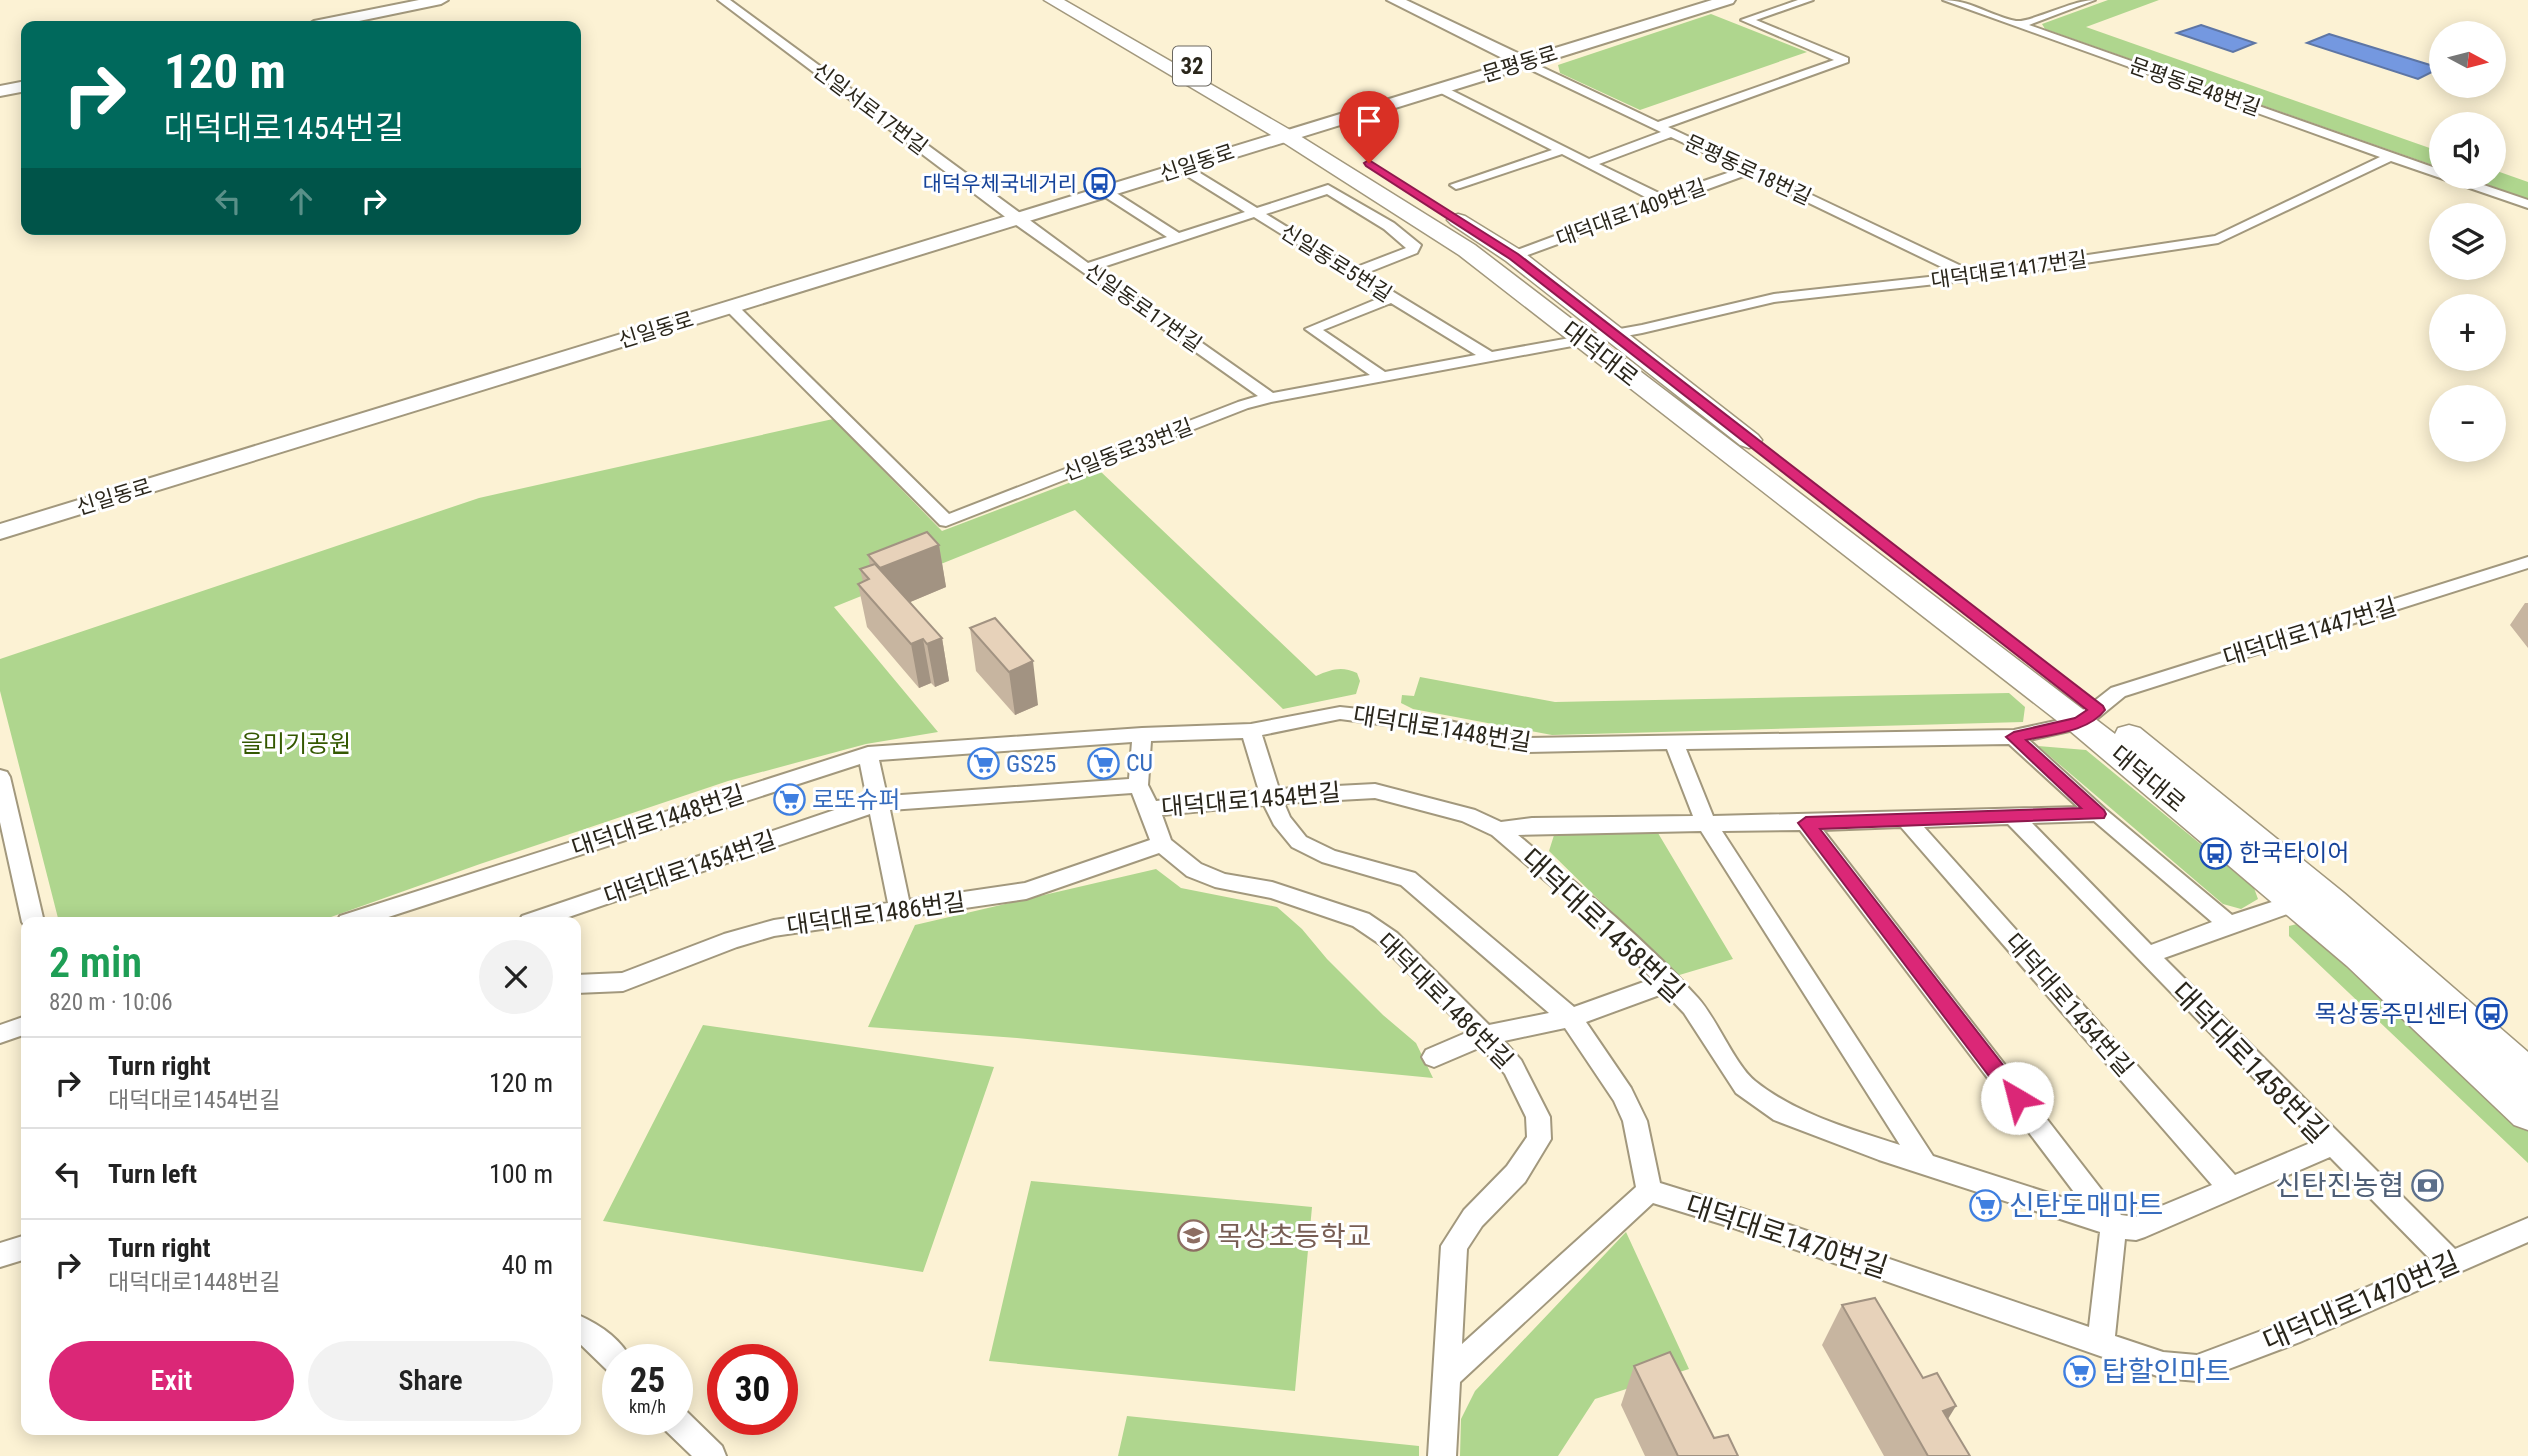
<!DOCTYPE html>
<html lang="en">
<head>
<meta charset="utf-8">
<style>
  body { margin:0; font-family:"Roboto Condensed","Noto Sans KR",sans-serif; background:#f2f2f2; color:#222; height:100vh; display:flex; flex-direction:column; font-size:26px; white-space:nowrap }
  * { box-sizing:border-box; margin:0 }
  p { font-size:23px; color:#767676 }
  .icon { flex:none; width:38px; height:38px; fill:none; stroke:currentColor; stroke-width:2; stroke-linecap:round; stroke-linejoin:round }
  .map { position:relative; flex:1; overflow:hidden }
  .panel { position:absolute; left:21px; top:917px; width:560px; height:518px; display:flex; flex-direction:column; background:#fff; border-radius:14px; box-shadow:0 4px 18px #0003 }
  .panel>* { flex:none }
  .guide { position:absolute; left:21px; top:21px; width:560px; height:214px; border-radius:14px; box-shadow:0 4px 18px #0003; background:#00695c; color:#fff; overflow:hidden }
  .needle { width:46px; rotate:97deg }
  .controls { position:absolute; left:2429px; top:21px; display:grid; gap:14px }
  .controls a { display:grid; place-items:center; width:77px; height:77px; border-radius:50%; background:#fff; box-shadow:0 4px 18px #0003; font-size:35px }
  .speed { position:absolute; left:602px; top:1344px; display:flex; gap:14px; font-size:35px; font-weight:700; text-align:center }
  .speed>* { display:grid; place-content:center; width:91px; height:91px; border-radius:50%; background:#fff; box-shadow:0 4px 18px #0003; line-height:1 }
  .speed small { font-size:18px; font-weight:400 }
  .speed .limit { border:10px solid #d22; background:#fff; color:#111 }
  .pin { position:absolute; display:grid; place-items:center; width:60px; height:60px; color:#fff; margin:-72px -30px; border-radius:50% 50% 50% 0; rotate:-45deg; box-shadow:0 0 7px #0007 }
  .pin .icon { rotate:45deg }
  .me { position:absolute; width:77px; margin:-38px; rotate:323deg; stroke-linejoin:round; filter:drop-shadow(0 0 5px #0008) }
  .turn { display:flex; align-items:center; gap:24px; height:147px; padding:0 28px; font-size:32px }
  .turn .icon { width:91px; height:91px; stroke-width:2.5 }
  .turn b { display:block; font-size:49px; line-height:60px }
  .lanes { display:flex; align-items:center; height:66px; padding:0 28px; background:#0003; justify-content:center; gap:35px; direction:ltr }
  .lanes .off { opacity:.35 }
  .round { display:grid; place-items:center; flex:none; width:74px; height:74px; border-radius:37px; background:#f2f2f2 }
  .headline { display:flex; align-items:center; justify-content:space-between; height:119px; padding:0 28px }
  h1 { font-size:42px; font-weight:600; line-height:52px; color:#1e9e55 }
  .primary-button { display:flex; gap:14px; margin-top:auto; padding:14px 28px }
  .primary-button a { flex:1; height:80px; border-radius:42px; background:#db2777; color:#fff; font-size:28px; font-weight:600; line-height:80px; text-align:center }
  .primary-button a+a { background:#f2f2f2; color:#222 }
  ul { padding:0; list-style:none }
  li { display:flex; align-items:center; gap:21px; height:91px; padding:0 28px; border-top:2px solid #e0e0e0 }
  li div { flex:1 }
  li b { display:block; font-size:26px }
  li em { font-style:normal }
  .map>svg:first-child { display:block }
  .green { fill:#afd68e }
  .water { fill:#7498e0; stroke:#5e76a5; stroke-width:2 }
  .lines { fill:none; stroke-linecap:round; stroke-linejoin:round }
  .street-casing { stroke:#a2987d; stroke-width:4 }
  .secondary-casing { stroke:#a2987d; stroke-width:4 }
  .primary-casing { stroke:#a2987d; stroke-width:3 }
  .street { fill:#fff; fill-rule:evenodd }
  .secondary { fill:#fff; fill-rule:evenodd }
  .primary { fill:#fff; fill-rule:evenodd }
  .wall { fill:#c7b5a0 }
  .shaded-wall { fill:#a29382 }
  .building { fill:#e7d2ba; stroke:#a29382; stroke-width:2 }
  .route { fill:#db2777; stroke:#8e194d; stroke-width:2 }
  .labels { text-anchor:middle; stroke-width:6; stroke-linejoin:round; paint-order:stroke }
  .far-street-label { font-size:21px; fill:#2a261b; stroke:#fff }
  .far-transit-label { font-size:21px; fill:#164399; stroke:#fff; text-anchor:end }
  .shield { fill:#fff; stroke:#6a675f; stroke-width:2 }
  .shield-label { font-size:23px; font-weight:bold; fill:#2a261b }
  .street-label { font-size:24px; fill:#2a261b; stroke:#fff }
  .park-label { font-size:24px; fill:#345800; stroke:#fff }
  .shop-label { font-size:24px; fill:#366cbe; stroke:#fff; text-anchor:start }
  .transit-label { font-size:24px; fill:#164399; stroke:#fff; text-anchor:start }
  .near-street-label { font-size:28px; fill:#2a261b; stroke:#fff }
  .near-service-label { font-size:28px; fill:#4e5e75; stroke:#fff; text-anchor:end }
  .near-shop-label { font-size:28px; fill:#366cbe; stroke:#fff; text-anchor:start }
  .near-education-label { font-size:28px; fill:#785e54; stroke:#fff; text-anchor:start }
</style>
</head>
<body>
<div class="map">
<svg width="2528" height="1456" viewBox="0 0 2528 1456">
  <rect width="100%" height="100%" fill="#fcf2d4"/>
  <path class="green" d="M 2108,0 L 2159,0 L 2086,27 L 2441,152 L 2441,168 L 2045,29 L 2042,24 Z
    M 1711,14 L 1807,52 L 1640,110 L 1560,73 L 1558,65 Z
    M 2494,170 L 2528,182 L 2528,199 L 2466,177 L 2494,177 Z
    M 833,419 L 942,531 L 1100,471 L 1316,676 C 1332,669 1342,666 1357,673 L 1360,681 L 1356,694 L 1283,709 L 1075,510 L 834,607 L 938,732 L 866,744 L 728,781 L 480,864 L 317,922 L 59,922 L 0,691 L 0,659 L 479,498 Z
    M 1420,677 L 1555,702 L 2009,693 L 2025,707 L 2023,722 L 1552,735 L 1413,709 L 1401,703 L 1402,695 L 1414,696 Z
    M 2038,746 L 2086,750 L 2254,888 L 2258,899 L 2241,909 L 2223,904 Z
    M 1655,828 L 1733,959 L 1676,976 L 1549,851 L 1555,832 Z
    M 1156,869 L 1181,888 L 1277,907 L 1302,929 L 1327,959 L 1383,1015 L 1416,1043 L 1433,1078 L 1017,1038 L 868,1027 L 915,925 Z
    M 2297,924 L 2311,928 L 2528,1128 L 2528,1163 L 2289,936 L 2289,926 Z
    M 703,1025 L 994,1067 L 923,1272 L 603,1221 Z
    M 1031,1181 L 1312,1207 L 1295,1391 L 989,1361 Z
    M 1626,1232 L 1689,1369 L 1595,1399 L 1558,1456 L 1460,1456 L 1461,1419 L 1475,1391 Z
    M 1127,1416 L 1419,1446 L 1419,1456 L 1118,1456 Z"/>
  <path class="water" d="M 2201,25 L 2255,43 L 2233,52 L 2177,33 Z
    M 2329,34 L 2440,68 L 2418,79 L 2307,43 Z"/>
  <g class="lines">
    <defs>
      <path id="street" d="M 718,0 L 730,0 L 1088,263 L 1167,237 L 1102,195 L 1102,189 L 1110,189 L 1179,233 L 1245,212 L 1179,171 L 1179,165 L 1187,165 L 1257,208 L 1328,185 L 1394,223 L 1421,245 L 1417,253 L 1364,274 L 1492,352 L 1642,325 L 1774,294 L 1956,274 L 1749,174 L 1514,260 L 1509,259 L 1509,253 L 1651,200 L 1562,154 L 1460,188 L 1456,189 L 1450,185 L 1552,150 L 1437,91 L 1437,87 L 1445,87 L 1589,159 L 1661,132 L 1521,65 L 1521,61 L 1529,61 L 1658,122 L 1834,60 L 1741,20 L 1798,0 L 1813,0 L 1756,20 L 1848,58 L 1848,62 L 1668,127 L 1974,272 L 2215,236 L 2380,157 L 1943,0 C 1970,0 1991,16 2016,21 C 2030,23 2072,0 2095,0 L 2029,25 L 2441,170 L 2441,177 L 2460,177 L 2528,200 L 2528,208 L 2391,161 L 2218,243 L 1972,280 L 1774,302 L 1642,333 L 1271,402 L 1248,408 L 946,526 L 940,525 L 726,310 L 726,304 L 736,304 L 949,514 L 1238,402 L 1258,396 L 1012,222 ZM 1671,137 L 1739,169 L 1663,195 L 1599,164 ZM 1327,194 L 1384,229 L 1406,248 L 1354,268 L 1266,214 ZM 1254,217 L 1382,297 L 1305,329 L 1370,375 L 1273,393 L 1097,269 ZM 1391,303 L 1476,355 L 1385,372 L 1323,330 Z
        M 2528,557 L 2528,568 L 2125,696 L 2087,727 L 2029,740 L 2105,809 L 2232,915 L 2296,894 L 2304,896 L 2307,902 L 2304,908 L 2164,958 L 2455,1249 L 2528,1218 L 2528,1242 L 2300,1342 L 2197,1381 L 2163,1378 L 1731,1227 L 1653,1203 L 1460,1382 L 1456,1456 L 1428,1456 L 1441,1246 L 1464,1210 L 1507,1166 L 1527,1137 L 1526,1117 L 1505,1074 L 1481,1047 L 1434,1067 L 1426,1064 L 1422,1057 L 1426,1050 L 1468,1032 L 1381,945 L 1353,926 L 1271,898 L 1215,887 L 1187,876 L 1159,853 L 1026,899 L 774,936 L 737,947 L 623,991 L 576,993 L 576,975 L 622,973 L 724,934 L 774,920 L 888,903 L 870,814 L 554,922 L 519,922 L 522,916 L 867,799 L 860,764 L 373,922 L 337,922 L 340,916 L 868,747 L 1142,728 L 1251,724 L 1340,707 L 1426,716 L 1528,738 L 2014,730 L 2074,717 L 2111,688 ZM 1340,719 L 1426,730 L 1528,752 L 1667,749 L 1693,816 L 1532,818 L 1501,822 L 1475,810 L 1375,784 L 1279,789 L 1262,735 ZM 1243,738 L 1259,791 L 1156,801 L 1148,785 L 1151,741 ZM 1132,742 L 1129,779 L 887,796 L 879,760 ZM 2009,744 L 2078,807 L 1713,816 L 1686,749 ZM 1132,793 L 1150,840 L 1025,883 L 909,900 L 890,810 ZM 1375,798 L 1462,821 L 1492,835 L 1618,943 L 1652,979 L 1574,1007 L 1415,873 L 1335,851 L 1306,837 L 1290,817 L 1284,803 ZM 1264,805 L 1274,825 L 1292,847 L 1322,862 L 1401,885 L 1549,1013 L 1489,1025 L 1397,933 L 1369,914 L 1272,882 L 1225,874 L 1201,864 L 1171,840 L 1162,815 ZM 2094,821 L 2212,922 L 2151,945 L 2032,823 ZM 2008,824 L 2315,1141 L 2235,1175 L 1924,827 ZM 1901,827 L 2212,1185 L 2135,1217 L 2121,1215 L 1823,830 ZM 1800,830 L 2083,1204 L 1933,1156 L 1722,831 ZM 1701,831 L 1900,1145 C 1850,1129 1796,1114 1755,1081 C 1735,1065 1717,1019 1698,998 C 1644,938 1581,887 1518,835 ZM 1665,993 L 1684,1013 L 1736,1093 L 1774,1120 L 1879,1160 L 2100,1232 L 2089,1327 L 1731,1205 L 1660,1183 L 1647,1121 L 1631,1088 L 1586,1022 ZM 1565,1028 L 1614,1101 L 1623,1121 L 1636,1187 L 1462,1344 L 1467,1249 L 1482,1226 L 1525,1182 L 1551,1139 L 1550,1117 L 1521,1060 L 1504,1041 ZM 2330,1157 L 2431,1260 L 2285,1322 L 2197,1355 L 2163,1352 L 2115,1336 L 2125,1239 L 2136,1240 L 2145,1237 Z
        M 0,770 L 7,772 L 10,777 L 44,922 L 26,922 L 26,928 L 22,922 L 0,822 Z
        M 26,1016 L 26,1034 L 0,1043 L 0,1025 Z
        M 26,1235 L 26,1259 L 0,1267 L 0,1243 Z
        M 576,1314 C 597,1323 621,1338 631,1360 L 618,1360 L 618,1375 L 608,1371 L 576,1340 Z
        M 677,1407 L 684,1409 L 722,1446 L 726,1456 L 692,1456 L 664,1429 L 660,1419 L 677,1419 Z"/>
      <path id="secondary" d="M 419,0 L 448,0 L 441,4 L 335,26 L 306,26 L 314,21 Z
        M 1387,0 L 1406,0 L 1526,57 L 1712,0 L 1735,0 L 1733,3 L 1531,66 L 0,539 L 0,524 L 1510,62 Z
        M 26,81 L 26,91 L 0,96 L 0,86 Z"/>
      <path id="primary" d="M 1044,0 L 1064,0 L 1292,131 L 1475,245 L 2115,734 L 2118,728 L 2129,725 L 2140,728 L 2344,893 L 2528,1052 L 2528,1130 L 2514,1125 L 2347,966 L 2069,730 L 1459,255 L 1278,139 Z
        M 1458,214 L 1465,216 L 1522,251 L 1758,435 L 1762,440 L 1758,445 L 1749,448 L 1740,445 L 1506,261 L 1451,224 L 1447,220 L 1451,216 Z"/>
    </defs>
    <use href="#street" class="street-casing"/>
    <use href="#secondary" class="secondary-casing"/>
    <use href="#primary" class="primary-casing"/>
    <use href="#street" class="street"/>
    <use href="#secondary" class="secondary"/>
    <use href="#primary" class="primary"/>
  </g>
  <path class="wall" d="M 939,545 L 946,587 L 910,602 L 942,638 L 949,681 L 935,687 L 931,683 L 919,688 L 867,627 L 858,584 L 863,582 L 860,569 L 870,566 L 868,555 Z
    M 2525,603 L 2528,603 L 2528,648 L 2510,625 Z
    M 970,628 L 1038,705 L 1015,715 L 976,671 Z
    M 1842,1305 L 1948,1419 L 1970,1456 L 1884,1456 L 1822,1345 Z
    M 1634,1366 L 1714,1438 L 1738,1456 L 1645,1456 L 1621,1405 Z"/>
  <path class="shaded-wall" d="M 939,545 L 946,587 L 889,611 L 880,568 Z
    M 942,638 L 949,681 L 935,687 L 927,644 Z
    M 923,639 L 931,683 L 919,688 L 911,644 Z
    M 1033,661 L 1038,705 L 1015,715 L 1009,672 Z
    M 1956,1406 L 1932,1445 L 1943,1411 Z"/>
  <path class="building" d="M 927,532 L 939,545 L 880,568 L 868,555 Z
    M 875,564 L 942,638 L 927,644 L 923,639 L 911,644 L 858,584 L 869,579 L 860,569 Z
    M 995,618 L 1033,661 L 1009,672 L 970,628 Z
    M 1875,1298 L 1923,1378 L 1937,1373 L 1956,1406 L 1943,1411 L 1970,1456 L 1928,1456 L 1842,1305 Z
    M 1670,1352 L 1714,1438 L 1728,1435 L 1738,1456 L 1678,1456 L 1634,1366 Z"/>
  <path class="route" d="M 1369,160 L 1518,254 L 2103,706 L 2105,710 C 2088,732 2052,734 2026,740 L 2104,810 L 2106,814 L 2104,818 L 1820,829 L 2024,1092 L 2027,1098 L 2024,1104 L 2017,1106 L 2010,1104 L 1798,823 L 1806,817 L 2081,808 L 2006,737 L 2014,732 L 2075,718 L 2087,710 L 1510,259 L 1366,166 L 1364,163 Z"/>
  <defs>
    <symbol id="bus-ring" viewBox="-11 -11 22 22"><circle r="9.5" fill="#fff" stroke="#1a4fb4" stroke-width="1.5"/><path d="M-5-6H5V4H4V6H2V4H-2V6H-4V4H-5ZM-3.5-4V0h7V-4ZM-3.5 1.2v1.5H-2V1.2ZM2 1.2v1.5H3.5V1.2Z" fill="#1a4fb4"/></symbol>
    <symbol id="supermarket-ring" viewBox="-11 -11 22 22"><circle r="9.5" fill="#fff" stroke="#3f7fe0" stroke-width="1.5"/><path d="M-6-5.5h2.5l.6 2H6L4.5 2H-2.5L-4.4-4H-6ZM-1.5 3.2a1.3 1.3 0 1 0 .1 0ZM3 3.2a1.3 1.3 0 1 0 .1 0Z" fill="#3f7fe0"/></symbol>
    <symbol id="bank-ring" viewBox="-11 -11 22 22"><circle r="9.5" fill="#fff" stroke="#5c6f8a" stroke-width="1.5"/><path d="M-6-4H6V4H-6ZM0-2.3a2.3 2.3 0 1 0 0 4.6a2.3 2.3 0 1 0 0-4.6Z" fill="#5c6f8a"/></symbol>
    <symbol id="school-ring" viewBox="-11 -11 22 22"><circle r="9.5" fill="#fff" stroke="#8d6e63" stroke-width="1.5"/><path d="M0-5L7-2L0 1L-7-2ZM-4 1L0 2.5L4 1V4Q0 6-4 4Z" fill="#8d6e63"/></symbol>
  </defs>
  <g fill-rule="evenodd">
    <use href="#bus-ring" x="1082" y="166" width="35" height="35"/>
    <use href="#supermarket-ring" x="1086" y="746" width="35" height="35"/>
    <use href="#supermarket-ring" x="966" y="746" width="35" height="35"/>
    <use href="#supermarket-ring" x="772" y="782" width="35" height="35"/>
    <use href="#bus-ring" x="2198" y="836" width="35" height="35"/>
    <use href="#bus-ring" x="2474" y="996" width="35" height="35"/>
    <use href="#bank-ring" x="2410" y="1168" width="35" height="35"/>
    <use href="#supermarket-ring" x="1968" y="1188" width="35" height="35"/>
    <use href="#school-ring" x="1176" y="1218" width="35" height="35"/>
    <use href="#supermarket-ring" x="2062" y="1354" width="35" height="35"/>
  </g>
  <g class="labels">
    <g class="far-street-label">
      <text transform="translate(1520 64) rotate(-17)" y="7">문평동로</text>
      <text transform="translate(2195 87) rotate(19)" y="7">문평동로48번길</text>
      <text transform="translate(870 109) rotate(37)" y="7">신일서로17번길</text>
      <text transform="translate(1197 163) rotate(-18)" y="7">신일동로</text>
      <text transform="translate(1748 170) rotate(25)" y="7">문평동로18번길</text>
      <text transform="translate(1631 213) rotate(-20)" y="7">대덕대로1409번길</text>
      <text transform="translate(1336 263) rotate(32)" y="7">신일동로5번길</text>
      <text transform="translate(2009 270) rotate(-8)" y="7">대덕대로1417번길</text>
      <text transform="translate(1143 308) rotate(35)" y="7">신일동로17번길</text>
      <text transform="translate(656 330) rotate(-17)" y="7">신일동로</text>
      <text transform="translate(1128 450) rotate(-21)" y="7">신일동로33번길</text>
      <text transform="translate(114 497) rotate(-17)" y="7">신일동로</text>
    </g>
    <g class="far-transit-label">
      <text x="1077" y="191">대덕우체국네거리</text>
    </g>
    <rect class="shield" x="1173" y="46.5" width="38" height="39" rx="5"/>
    <g class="shield-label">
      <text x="1192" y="74">32</text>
    </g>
    <g class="street-label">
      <text transform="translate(1600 354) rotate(38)" y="8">대덕대로</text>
      <text transform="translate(2310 632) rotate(-17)" y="8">대덕대로1447번길</text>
      <text transform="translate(1442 729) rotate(9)" y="8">대덕대로1448번길</text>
      <text transform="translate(2148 779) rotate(40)" y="8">대덕대로</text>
      <text transform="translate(1251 800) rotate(-5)" y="8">대덕대로1454번길</text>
      <text transform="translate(658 821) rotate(-18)" y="8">대덕대로1448번길</text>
      <text transform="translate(690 868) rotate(-19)" y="8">대덕대로1454번길</text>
      <text transform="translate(876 914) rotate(-8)" y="8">대덕대로1486번길</text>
      <text transform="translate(1445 1001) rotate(45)" y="8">대덕대로1486번길</text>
      <text transform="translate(2069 1005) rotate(49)" y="8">대덕대로1454번길</text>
    </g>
    <g class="park-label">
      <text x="296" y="752">을미기공원</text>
    </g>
    <g class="shop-label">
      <text x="1126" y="771">CU</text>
      <text x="1006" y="772">GS25</text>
      <text x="812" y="808">로또슈퍼</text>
    </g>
    <g class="transit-label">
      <text x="2239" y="861">한국타이어</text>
      <text x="2469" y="1022" text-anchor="end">목상동주민센터</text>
    </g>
    <g class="near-street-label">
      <text transform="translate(1603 925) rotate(43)" y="10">대덕대로1458번길</text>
      <text transform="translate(2250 1062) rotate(46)" y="10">대덕대로1458번길</text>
      <text transform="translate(1787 1236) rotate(18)" y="10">대덕대로1470번길</text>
      <text transform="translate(2361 1301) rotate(-23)" y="10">대덕대로1470번길</text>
    </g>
    <g class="near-service-label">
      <text x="2404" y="1195">신탄진농협</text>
    </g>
    <g class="near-shop-label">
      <text x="2009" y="1215">신탄도매마트</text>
      <text x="2102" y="1381">탑할인마트</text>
    </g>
    <g class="near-education-label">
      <text x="1217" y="1246">목상초등학교</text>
    </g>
  </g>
</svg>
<div class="controls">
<a><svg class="needle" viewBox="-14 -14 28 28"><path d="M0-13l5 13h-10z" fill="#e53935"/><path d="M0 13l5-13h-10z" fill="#767676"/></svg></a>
<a><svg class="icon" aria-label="sound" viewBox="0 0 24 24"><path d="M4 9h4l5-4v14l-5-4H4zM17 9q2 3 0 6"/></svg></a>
<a><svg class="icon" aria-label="layers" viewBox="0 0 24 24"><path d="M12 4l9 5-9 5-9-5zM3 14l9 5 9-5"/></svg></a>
<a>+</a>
<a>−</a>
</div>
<div class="speed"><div>25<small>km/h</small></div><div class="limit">30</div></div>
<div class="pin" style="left:1369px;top:163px;background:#d93025"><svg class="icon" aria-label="arrive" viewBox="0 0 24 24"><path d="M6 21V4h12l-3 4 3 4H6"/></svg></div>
<svg class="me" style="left:2017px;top:1098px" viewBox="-20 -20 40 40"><circle r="19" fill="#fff"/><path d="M0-13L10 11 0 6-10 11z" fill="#db2777"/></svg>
<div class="guide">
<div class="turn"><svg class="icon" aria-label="right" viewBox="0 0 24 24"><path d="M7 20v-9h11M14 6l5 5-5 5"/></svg><div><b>120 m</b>대덕대로1454번길</div></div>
<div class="lanes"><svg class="icon off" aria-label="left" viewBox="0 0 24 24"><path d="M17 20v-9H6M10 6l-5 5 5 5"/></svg><svg class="icon off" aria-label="ahead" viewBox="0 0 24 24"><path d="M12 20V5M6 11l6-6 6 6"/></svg><svg class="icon" aria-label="right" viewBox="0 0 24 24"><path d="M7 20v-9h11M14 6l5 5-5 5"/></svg></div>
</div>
<section class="panel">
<div class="headline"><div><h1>2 min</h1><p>820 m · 10:06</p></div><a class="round"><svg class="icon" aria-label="close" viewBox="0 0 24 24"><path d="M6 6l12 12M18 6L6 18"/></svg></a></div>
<ul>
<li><svg class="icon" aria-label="right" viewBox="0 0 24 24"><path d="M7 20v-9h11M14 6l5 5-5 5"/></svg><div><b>Turn right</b><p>대덕대로1454번길</p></div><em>120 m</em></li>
<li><svg class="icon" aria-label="left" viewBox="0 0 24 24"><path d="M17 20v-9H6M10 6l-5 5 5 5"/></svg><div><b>Turn left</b></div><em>100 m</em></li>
<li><svg class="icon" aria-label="right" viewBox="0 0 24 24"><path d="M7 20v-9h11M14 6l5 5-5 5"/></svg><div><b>Turn right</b><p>대덕대로1448번길</p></div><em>40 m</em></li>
</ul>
<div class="primary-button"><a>Exit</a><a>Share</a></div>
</section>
</div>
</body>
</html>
